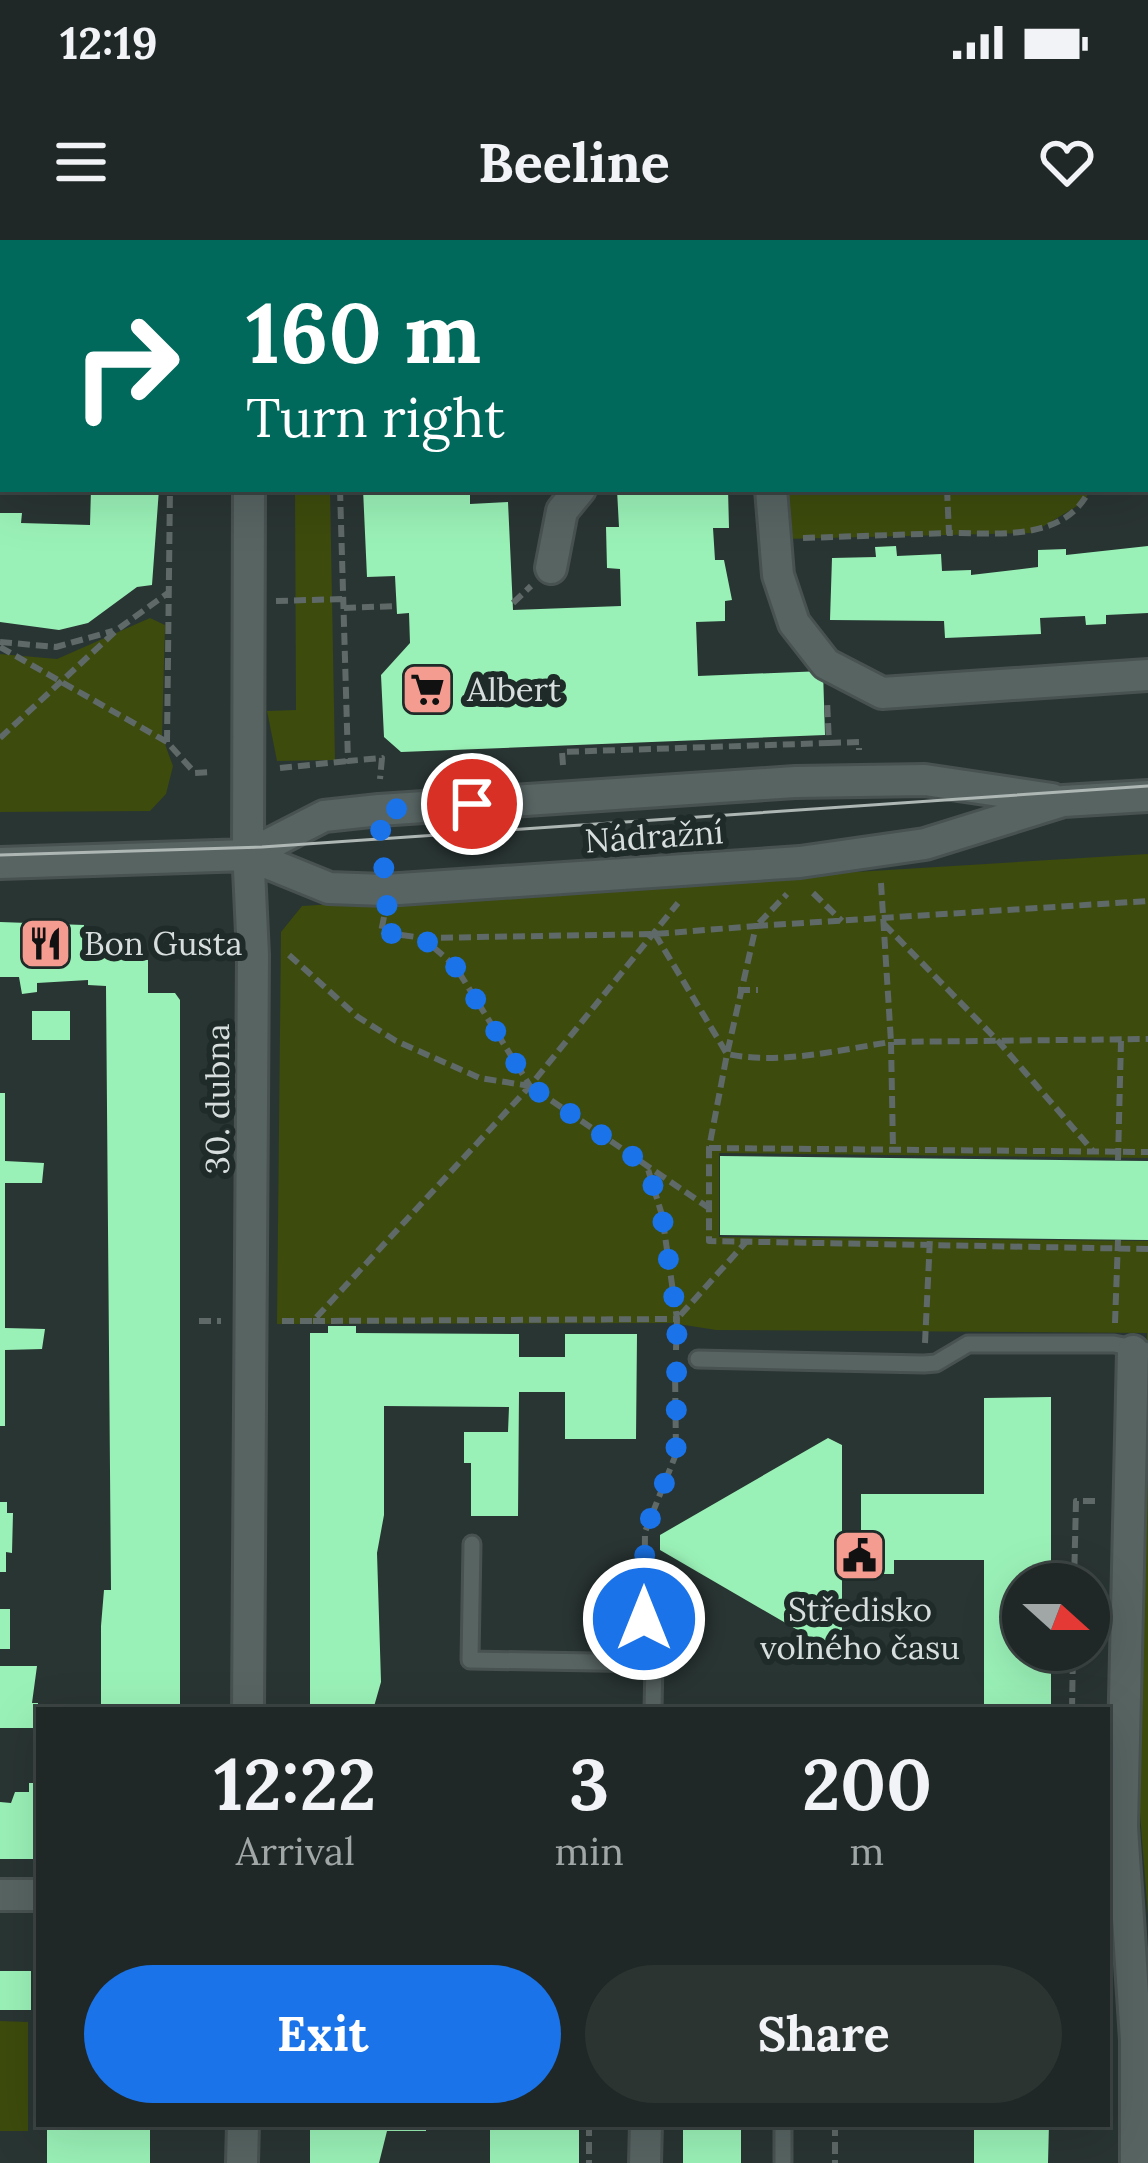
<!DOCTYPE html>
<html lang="en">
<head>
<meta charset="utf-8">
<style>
  body { margin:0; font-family:Lora,serif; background:#2c3432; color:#f1f3f6; height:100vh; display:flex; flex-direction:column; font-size:45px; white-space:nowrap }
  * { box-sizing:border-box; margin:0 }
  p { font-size:39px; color:#a1a6a7 }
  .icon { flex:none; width:66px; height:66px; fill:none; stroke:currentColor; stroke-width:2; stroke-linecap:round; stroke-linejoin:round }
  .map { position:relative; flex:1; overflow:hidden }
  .sheet { position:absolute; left:36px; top:1467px; width:1074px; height:420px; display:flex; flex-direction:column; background:#1f2826; border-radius:0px; box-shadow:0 12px 48px #0002,0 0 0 3px #3c4443 }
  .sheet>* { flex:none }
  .banner { position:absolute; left:0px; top:0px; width:1149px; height:252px; box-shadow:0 12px 48px #0002,0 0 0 3px #3c4443; background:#00695c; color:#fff; overflow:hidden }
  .needle { width:78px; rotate:111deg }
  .controls { position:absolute; left:1002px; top:1323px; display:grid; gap:24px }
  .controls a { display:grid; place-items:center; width:108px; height:108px; border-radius:50%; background:#1f2826; box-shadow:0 12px 48px #0002,0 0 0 3px #3c4443; font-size:60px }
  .pin { position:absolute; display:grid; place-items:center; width:102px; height:102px; color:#fff; margin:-51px; border:6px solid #fff; border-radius:50%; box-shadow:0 3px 12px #0007 }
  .me { position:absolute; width:132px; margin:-66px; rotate:0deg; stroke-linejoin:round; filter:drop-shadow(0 0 9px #0008) }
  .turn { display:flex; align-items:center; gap:42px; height:252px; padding:0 48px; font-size:54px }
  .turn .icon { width:156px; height:156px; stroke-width:2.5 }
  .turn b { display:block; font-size:84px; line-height:102px }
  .eta { display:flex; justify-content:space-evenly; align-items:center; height:204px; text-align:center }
  .eta b { font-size:72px; font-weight:700; line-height:84px }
  .primary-button { display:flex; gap:24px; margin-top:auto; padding:24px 48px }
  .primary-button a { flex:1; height:138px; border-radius:72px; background:#1a73e8; color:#fff; font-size:48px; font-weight:700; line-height:138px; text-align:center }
  .primary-button a+a { background:#2c3432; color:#f1f3f6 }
  .status { display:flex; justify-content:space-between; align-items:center; height:84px; padding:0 60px; background:#1f2826; direction:ltr }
  .status svg { height:33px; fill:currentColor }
  header { display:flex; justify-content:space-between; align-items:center; height:156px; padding:0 48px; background:#1f2826; font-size:54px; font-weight:700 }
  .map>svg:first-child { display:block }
  .green { fill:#3d4b0d }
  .building { fill:#9af1b7 }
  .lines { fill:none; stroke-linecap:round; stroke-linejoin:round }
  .lane-casing { stroke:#485251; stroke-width:21 }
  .street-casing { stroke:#485251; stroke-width:36 }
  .path { stroke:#5f6968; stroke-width:6; stroke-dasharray:12 6; stroke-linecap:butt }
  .lane { stroke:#576462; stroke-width:15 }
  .street { stroke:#576462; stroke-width:30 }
  .tram { stroke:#afb7b5; stroke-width:3 }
  .route { stroke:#1a73e8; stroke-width:21; stroke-dasharray:0 37.8 }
  .labels { text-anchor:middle; stroke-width:12; stroke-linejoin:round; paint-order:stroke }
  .poi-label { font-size:33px; fill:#d7dedd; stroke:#1f2b29; text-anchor:start }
  .street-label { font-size:33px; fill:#d7dedd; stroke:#1f2b29 }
</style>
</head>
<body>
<div class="status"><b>12:19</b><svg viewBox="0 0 49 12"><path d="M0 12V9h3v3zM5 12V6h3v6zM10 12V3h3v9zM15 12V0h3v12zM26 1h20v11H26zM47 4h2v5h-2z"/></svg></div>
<header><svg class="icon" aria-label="menu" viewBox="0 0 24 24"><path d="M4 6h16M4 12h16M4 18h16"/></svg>Beeline<svg class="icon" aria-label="heart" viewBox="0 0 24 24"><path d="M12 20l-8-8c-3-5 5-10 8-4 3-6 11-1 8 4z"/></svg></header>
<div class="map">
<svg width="1148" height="1923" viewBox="0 0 1148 1923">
  <rect width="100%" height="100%" fill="#293533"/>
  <path class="green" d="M 295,249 L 330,249 L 335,520 L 277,521 L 267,471 L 296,470 Z
    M 783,249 L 1090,249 L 1084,262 L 1032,293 L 785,299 Z
    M 150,378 L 165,385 L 162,496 L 173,526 L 166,554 L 150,571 L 0,572 L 0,414 L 57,419 Z
    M 1148,614 L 1148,918 L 719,913 L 719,997 L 1148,1001 L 1148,1675 L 1138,1548 L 1147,1093 L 716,1090 L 672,1083 L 277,1084 L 281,692 L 302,666 Z
    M 0,1781 L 28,1782 L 28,1891 L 0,1891 Z"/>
  <path class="building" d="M 91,249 L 159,249 L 152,345 L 137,347 L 88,383 L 59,390 L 0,382 L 0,273 L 22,273 L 21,283 L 90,285 Z
    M 363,249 L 470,249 L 470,264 L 508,262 L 513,370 L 621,366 L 620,329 L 607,328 L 606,287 L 619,287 L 617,250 L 728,249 L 729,288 L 713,288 L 715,320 L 724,320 L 732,360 L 725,361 L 725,381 L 696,382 L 698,436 L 823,431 L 825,495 L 401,512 L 384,497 L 381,435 L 410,403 L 409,373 L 397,374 L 395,336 L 367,337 Z
    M 896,306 L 897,316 L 941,314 L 942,331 L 971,330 L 971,335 L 1038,327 L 1038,310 L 1066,309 L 1066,315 L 1148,306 L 1148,373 L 1106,375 L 1106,384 L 1086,385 L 1085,376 L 1040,378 L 1041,394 L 945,398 L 944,381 L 830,380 L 832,318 L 876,317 L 875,307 Z
    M 0,682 L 84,685 L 84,701 L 121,701 L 137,720 L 148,720 L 148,753 L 175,753 L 180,760 L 180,1470 L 101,1469 L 101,1386 L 104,1350 L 111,1350 L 106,746 L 88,745 L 88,740 L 37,743 L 37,752 L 22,754 L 19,737 L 0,737 Z
    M 32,771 L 70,771 L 70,800 L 32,800 Z
    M 0,853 L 5,853 L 5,921 L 44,923 L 42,943 L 5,943 L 5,1088 L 45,1089 L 42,1109 L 5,1110 L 5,1186 L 0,1186 Z
    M 720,916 L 1148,921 L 1148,1000 L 720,995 Z
    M 328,1086 L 356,1086 L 356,1093 L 519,1094 L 519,1117 L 565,1117 L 565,1094 L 637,1094 L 636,1199 L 565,1199 L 565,1152 L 519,1152 L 518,1276 L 471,1276 L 471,1223 L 464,1223 L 464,1192 L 508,1192 L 509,1167 L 384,1166 L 384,1275 L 377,1313 L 381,1442 L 373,1470 L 310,1470 L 310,1093 L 328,1093 Z
    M 1051,1157 L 1051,1344 L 1023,1344 L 1023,1410 L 1051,1410 L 1051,1470 L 984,1470 L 984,1320 L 894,1320 L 894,1334 L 842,1334 L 842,1398 L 827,1407 L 660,1310 L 660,1295 L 828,1198 L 842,1205 L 842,1302 L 861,1302 L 861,1254 L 984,1254 L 984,1158 Z
    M 0,1262 L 7,1262 L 7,1273 L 13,1273 L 12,1313 L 6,1312 L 6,1332 L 0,1332 Z
    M 0,1369 L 10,1369 L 10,1409 L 0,1409 Z
    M 0,1426 L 37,1426 L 32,1463 L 38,1463 L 37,1488 L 0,1488 Z
    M 29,1543 L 39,1543 L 39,1619 L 0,1619 L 0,1562 L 11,1563 L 15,1552 L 29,1552 Z
    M 0,1731 L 31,1731 L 31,1770 L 0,1770 Z
    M 47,1884 L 150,1884 L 150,1923 L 47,1923 Z
    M 310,1884 L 426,1884 L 426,1891 L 387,1891 L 379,1923 L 310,1923 Z
    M 490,1884 L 579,1884 L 579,1923 L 490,1923 Z
    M 683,1884 L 741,1884 L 741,1923 L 683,1923 Z
    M 974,1884 L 1049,1884 L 1048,1923 L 974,1923 Z"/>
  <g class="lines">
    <defs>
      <path id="lane" d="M 698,1119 L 924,1124 L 936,1123 L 968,1104 L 1114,1104 L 1148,1111
        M 472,1304 L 470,1420 L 654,1423 L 653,1470
        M 783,1884 L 783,1923"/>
      <path id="street" d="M 251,3 L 251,0
        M 771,249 L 778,335 L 794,383 L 826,424 L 882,453 L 1148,435
        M 551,328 L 562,271 L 580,249
        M 248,615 L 324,576 L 379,570 L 795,542 L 925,540 L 1052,559
        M 0,623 L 248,615 L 329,648 L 385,650 L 800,622 L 925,604 L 1063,561 L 1148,556
        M 1133,1111 L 1122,1587 L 1136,1800 L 1136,1923
        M 248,1470 L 253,715 L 248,608 L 249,249
        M 0,1655 L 39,1655
        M 242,1923 L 243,1884
        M 645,1923 L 646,1884"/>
    </defs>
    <use href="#lane" class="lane-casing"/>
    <use href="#street" class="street-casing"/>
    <path class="path" d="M 315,0 L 315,3
      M 475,0 L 475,3
      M 939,0 L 939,3
      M 175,3 L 175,0
      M 656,3 L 656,0
      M 1135,3 L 1148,3
      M 1146,131 L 1148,131
      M 340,249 L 348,521 L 382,518 L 380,539
      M 947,249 L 949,293 C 998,293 1065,302 1090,249
      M 26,250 L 34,249
      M 803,298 L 949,293
      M 276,361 L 344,359
      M 513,363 L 531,346
      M 344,368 L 397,366
      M 0,402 L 56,407 L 113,391
      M 0,407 L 167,502 L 195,533 L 213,532
      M 0,498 L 118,389 L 168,353
      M 167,502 L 170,249
      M 829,503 L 859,502 L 859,510
      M 563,525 L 562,512 L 829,503 L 827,460
      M 280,528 L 348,521
      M 881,643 L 891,802 L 1148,799
      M 813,653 L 842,681
      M 384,677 L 381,692 L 423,698 L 455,726 L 530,846
      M 759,683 L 787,654
      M 884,684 L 999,802 L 1093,911
      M 756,686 L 1148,661
      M 655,694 L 727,814 L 709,908 L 709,1001 L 1148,1009
      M 423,698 L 655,694 L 756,686 L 727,814 C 780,825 838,810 891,802 L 893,909
      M 289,715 L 358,777 L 396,801 L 480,838 L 530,846 L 709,968
      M 738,750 L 758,750
      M 709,908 L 1148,912
      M 1118,920 L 1121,801
      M 199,1081 L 221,1081
      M 282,1081 L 313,1081 L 530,846 L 678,663
      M 313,1081 L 677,1079 L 662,975 L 647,926
      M 1115,1083 L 1118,1000
      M 925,1103 L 930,998
      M 676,1110 L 677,1079 L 746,1002
      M 1074,1344 L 1076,1261 L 1097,1261
      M 644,1398 L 645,1292 L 676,1214 L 675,1129
      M 1072,1470 L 1073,1410
      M 589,1884 L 589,1923
      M 835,1884 L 835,1923"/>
    <use href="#lane" class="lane"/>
    <use href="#street" class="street"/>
    <path class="tram" d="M 0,615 L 262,607 L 1148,546"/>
  </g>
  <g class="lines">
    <path class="route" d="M 472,564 L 379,570 L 387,666 L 381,692 L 423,698 L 455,726 L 530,846 L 647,926 L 662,975 L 677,1079 L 676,1214 L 645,1292 L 644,1379"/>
  </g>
  <defs>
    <symbol id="supermarket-square" viewBox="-11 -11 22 22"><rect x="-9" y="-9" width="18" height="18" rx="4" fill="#f59c91" stroke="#1f2b29"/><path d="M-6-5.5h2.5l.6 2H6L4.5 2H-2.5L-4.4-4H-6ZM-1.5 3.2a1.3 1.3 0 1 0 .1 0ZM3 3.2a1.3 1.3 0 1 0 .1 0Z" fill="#111"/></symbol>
    <symbol id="restaurant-square" viewBox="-11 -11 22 22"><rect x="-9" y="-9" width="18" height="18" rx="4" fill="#f59c91" stroke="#1f2b29"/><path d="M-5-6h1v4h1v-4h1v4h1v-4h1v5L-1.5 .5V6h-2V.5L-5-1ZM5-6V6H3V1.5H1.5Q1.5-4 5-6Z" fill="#111"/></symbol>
    <symbol id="civic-square" viewBox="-11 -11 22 22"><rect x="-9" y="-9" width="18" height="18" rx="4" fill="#f59c91" stroke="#1f2b29"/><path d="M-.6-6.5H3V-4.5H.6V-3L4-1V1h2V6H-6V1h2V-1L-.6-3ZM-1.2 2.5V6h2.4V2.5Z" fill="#111"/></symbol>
  </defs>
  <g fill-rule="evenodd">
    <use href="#supermarket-square" x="398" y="420" width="59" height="59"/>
    <use href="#restaurant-square" x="16" y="674" width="59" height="59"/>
    <use href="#civic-square" x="830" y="1286" width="59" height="59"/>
  </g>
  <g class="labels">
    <g class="poi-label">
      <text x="467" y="461">Albert</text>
      <text x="84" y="715">Bon Gusta</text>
      <text x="860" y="1381" text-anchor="middle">Středisko<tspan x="860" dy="38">volného času</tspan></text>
    </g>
    <g class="street-label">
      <text transform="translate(654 596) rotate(-4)" y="12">Nádražní</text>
      <text transform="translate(217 859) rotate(-90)" y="12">30. dubna</text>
    </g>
  </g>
</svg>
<div class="controls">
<a><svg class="needle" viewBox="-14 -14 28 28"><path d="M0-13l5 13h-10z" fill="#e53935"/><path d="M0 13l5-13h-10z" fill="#a1a6a7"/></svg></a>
</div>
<div class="pin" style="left:472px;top:564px;background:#d93025"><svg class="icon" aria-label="arrive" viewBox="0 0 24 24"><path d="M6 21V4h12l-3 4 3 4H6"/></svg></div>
<svg class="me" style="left:644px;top:1379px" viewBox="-20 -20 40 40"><circle r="17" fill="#1a73e8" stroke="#fff" stroke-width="3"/><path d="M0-11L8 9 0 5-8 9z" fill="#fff"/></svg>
<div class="banner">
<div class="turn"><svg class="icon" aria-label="right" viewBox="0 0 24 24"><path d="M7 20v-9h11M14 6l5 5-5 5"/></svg><div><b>160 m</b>Turn right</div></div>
</div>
<section class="sheet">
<div class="eta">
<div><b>12:22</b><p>Arrival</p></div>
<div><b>3</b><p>min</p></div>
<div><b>200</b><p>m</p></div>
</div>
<div class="primary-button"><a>Exit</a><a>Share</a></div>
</section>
</div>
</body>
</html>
